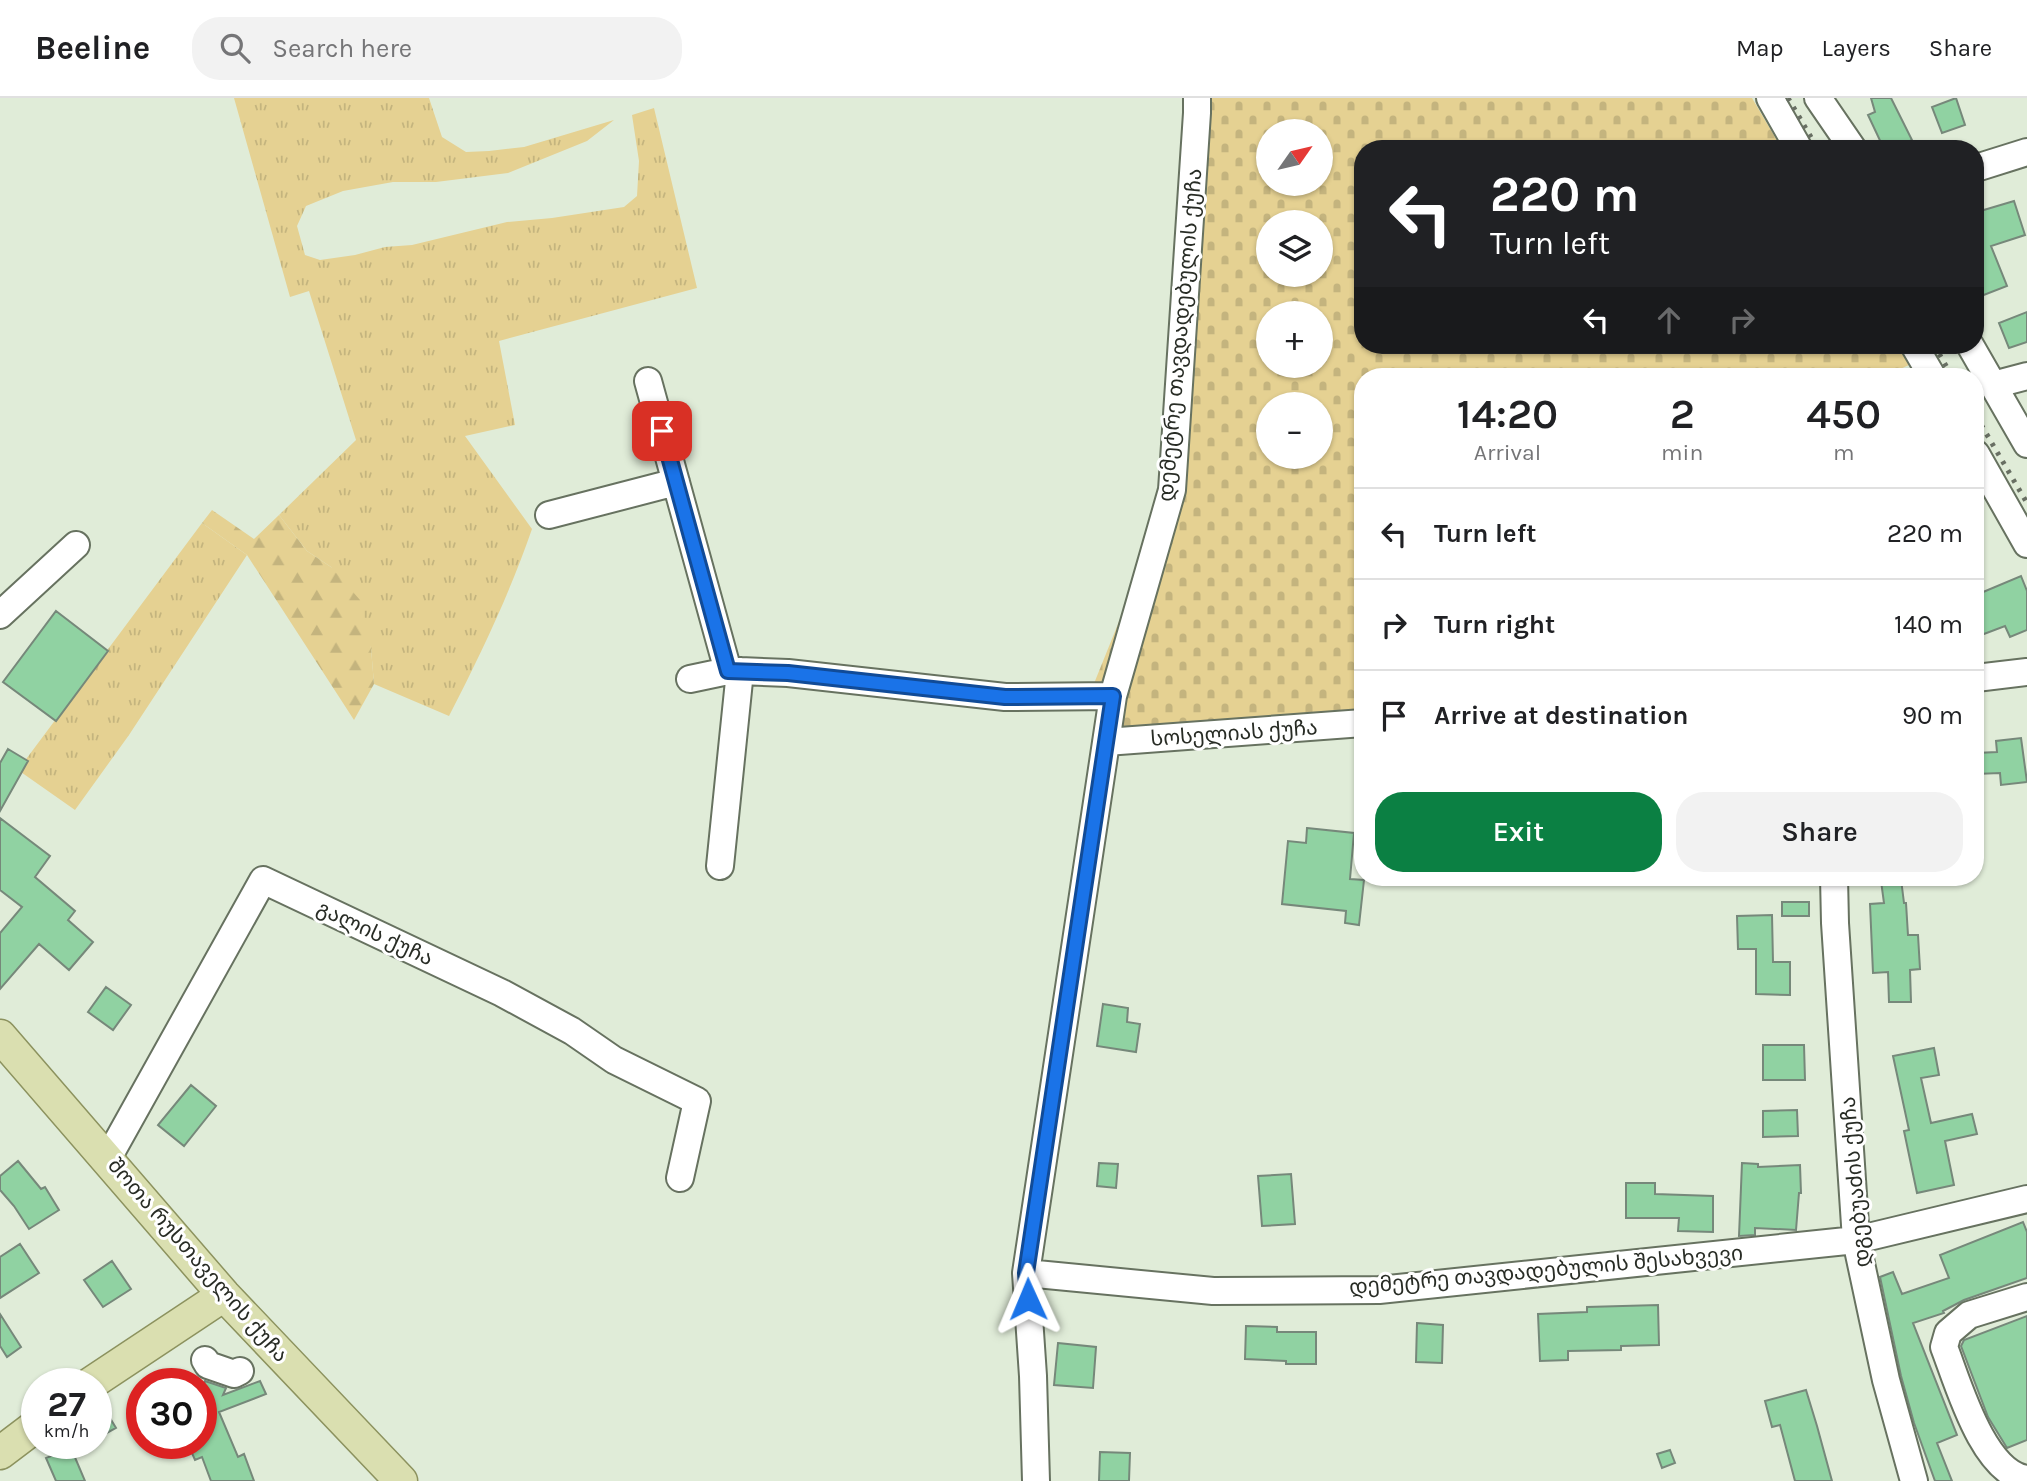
<!DOCTYPE html>
<html lang="en">
<head>
<meta charset="utf-8">
<style>
  body { margin:0; font-family:Karla,"Noto Sans Georgian",sans-serif; background:#f2f2f2; color:#202124; height:100vh; display:flex; flex-direction:column; font-size:26px; white-space:nowrap }
  * { box-sizing:border-box; margin:0 }
  p { font-size:23px; color:#757577 }
  .icon { flex:none; width:38px; height:38px; fill:none; stroke:currentColor; stroke-width:2; stroke-linecap:round; stroke-linejoin:round }
  .map { position:relative; flex:1; overflow:hidden }
  .side { position:absolute; left:1354px; top:270px; width:630px; height:518px; display:flex; flex-direction:column; background:#fff; border-radius:28px; box-shadow:0 2px 5px #0004 }
  .side>* { flex:none }
  .hud { position:absolute; left:1354px; top:42px; width:630px; height:214px; border-radius:28px; box-shadow:0 2px 5px #0004; background:#202124; color:#fff; overflow:hidden }
  .needle { width:46px; rotate:56deg }
  .fabs { position:absolute; left:1256px; top:21px; display:grid; gap:14px }
  .fabs a { display:grid; place-items:center; width:77px; height:77px; border-radius:50%; background:#fff; box-shadow:0 2px 5px #0004; font-size:35px }
  .speed { position:absolute; left:21px; top:1270px; display:flex; gap:14px; font-size:35px; font-weight:700; text-align:center }
  .speed>* { display:grid; place-content:center; width:91px; height:91px; border-radius:50%; background:#fff; box-shadow:0 2px 5px #0004; line-height:1 }
  .speed small { font-size:18px; font-weight:400 }
  .speed .limit { border:10px solid #d22; background:#fff; color:#111 }
  .pin { position:absolute; display:grid; place-items:center; width:60px; height:60px; color:#fff; margin:-30px; border-radius:14px; box-shadow:0 4px 10px #0006 }
  .me { position:absolute; width:77px; margin:-38px; rotate:359deg; stroke-linejoin:round; filter:drop-shadow(0 0 5px #0008) }
  .turn { display:flex; align-items:center; gap:24px; height:147px; padding:0 21px; font-size:32px }
  .turn .icon { width:91px; height:91px; stroke-width:2.5 }
  .turn b { display:block; font-size:49px; line-height:60px }
  .lanes { display:flex; align-items:center; height:66px; padding:0 21px; background:#0003; justify-content:center; gap:35px; direction:ltr }
  .lanes .off { opacity:.35 }
  .eta { display:flex; justify-content:space-evenly; align-items:center; height:119px; text-align:center }
  .eta b { font-size:42px; font-weight:600; line-height:49px }
  .button { display:flex; gap:14px; margin-top:auto; padding:14px 21px }
  .button a { flex:1; height:80px; border-radius:28px; background:#0b8043; color:#fff; font-size:28px; font-weight:600; line-height:80px; text-align:center }
  .button a+a { background:#f2f2f2; color:#202124 }
  ul { padding:0; list-style:none }
  li { display:flex; align-items:center; gap:21px; height:91px; padding:0 21px; border-top:2px solid #e0e0e0 }
  li div { flex:1 }
  li b { display:block; font-size:26px }
  li em { font-style:normal }
  header { display:flex; align-items:center; gap:42px; box-sizing:border-box; height:98px; padding:0 35px; background:#fff; border-bottom:2px solid #e0e0e0 }
  header strong { font-size:33px }
  nav { display:flex; gap:38px; margin-inline-start:auto; font-size:24px }
  .search { width:490px; height:63px; background:#f2f2f2; display:flex; align-items:center; gap:18px; box-sizing:border-box; padding:0 24px; border-radius:28px; color:#757577; font-size:26px }
  .map>svg:first-child { display:block }
  .grass { fill:url(#grass-tufts) }
  .forest { fill:url(#forest-firs) }
  .cemetery { fill:url(#cemetery-stones); fill-rule:evenodd }
  .building { fill:#90d2a2; stroke:#76887a; stroke-width:2 }
  .lines { fill:none; stroke-linecap:round; stroke-linejoin:round }
  .minor-casing { stroke:#677260; stroke-width:30 }
  .major-casing { stroke:#8c925e; stroke-width:35 }
  .minor { stroke:#fff; stroke-width:26 }
  .major { stroke:#dadfb0; stroke-width:32 }
  .rail { stroke:#686f63; stroke-width:5; stroke-dasharray:3.5 7; stroke-linecap:butt }
  .route-casing { stroke:#114b97; stroke-width:18 }
  .route { stroke:#1a73e8; stroke-width:12 }
  .labels { text-anchor:middle; stroke-width:6; stroke-linejoin:round; paint-order:stroke }
  .street-label { font-size:21px; fill:#282c25; stroke:#fff }
</style>
</head>
<body>
<header>
<strong>Beeline</strong>
<div class="search"><svg class="icon" aria-label="search" viewBox="0 0 24 24"><circle cx="10" cy="10" r="6"/><path d="M15 15l6 6"/></svg>Search here</div>
<nav><a>Map</a><a>Layers</a><a>Share</a></nav>
</header>
<div class="map">
<svg width="2027" height="1383" viewBox="0 0 2027 1383">
  <defs>
    <pattern id="grass-tufts" width="24" height="20" patternUnits="userSpaceOnUse" patternTransform="scale(1.75)"><rect width="24" height="20" fill="#e5d192"/><path d="M3 7l-1-3M5 7V3M7 7l1-3M15 17l-1-3M17 17v-4M19 17l1-3" fill="none" stroke="#c4b47e"/></pattern>
    <pattern id="forest-firs" width="22" height="20" patternUnits="userSpaceOnUse" patternTransform="scale(1.75)"><rect width="22" height="20" fill="#e5d192"/><path d="M5 1l3.5 6h-7zM16 11l3.5 6h-7z" fill="#c4b47e"/></pattern>
    <pattern id="cemetery-stones" width="16" height="16" patternUnits="userSpaceOnUse" patternTransform="scale(1.75)"><rect width="16" height="16" fill="#e5d192"/><path d="M2 7V4a2 2 0 0 1 4 0v3zM10 15v-3a2 2 0 0 1 4 0v3z" fill="#c4b47e"/></pattern>
  </defs>
  <rect width="100%" height="100%" fill="#e0ecd8"/>
  <path class="grass" d="M 234,0 L 429,0 L 442,39 L 466,54 L 489,53 L 524,49 L 614,22 L 587,43 L 508,75 L 436,84 L 393,84 L 343,93 L 306,108 L 297,128 L 305,157 L 320,162 L 355,157 L 385,149 L 412,147 L 507,124 L 552,120 L 624,109 L 637,98 L 639,63 L 632,17 L 654,10 L 697,190 L 499,243 L 515,327 L 465,338 L 532,431 C 509,497 481,556 449,618 L 374,586 L 371,550 L 331,469 L 307,453 L 279,417 L 356,342 L 309,193 L 290,199 Z
    M 202,425 L 247,457 L 129,637 L 75,712 L 18,672 Z"/>
  <path class="forest" d="M 212,412 L 254,441 L 279,417 L 307,453 L 331,469 L 360,502 L 371,550 L 374,586 L 354,622 L 247,457 L 202,425 Z"/>
  <path class="cemetery" d="M 1197,0 L 1752,0 L 1782,51 L 1363,51 L 1363,247 L 1897,247 L 1909,267 L 1885,278 L 1363,278 L 1363,625 L 1106,644 L 1093,588 L 1172,392 ZM 1269,33 L 1321,33 L 1321,86 L 1269,86 ZM 1269,124 L 1321,124 L 1321,177 L 1269,177 ZM 1269,215 L 1321,215 L 1321,268 L 1269,268 ZM 1269,306 L 1321,306 L 1321,359 L 1269,359 Z"/>
  <path class="building" d="M 1871,0 L 1891,0 L 1912,42 L 1894,51 L 1884,51 L 1868,17 L 1875,14 Z
    M 1956,0 L 1965,27 L 1942,35 L 1932,9 Z
    M 2014,103 L 2025,137 L 1991,148 L 2007,188 L 1976,200 L 1976,112 L 1977,114 Z
    M 2027,214 L 2027,244 L 2009,250 L 1999,225 Z
    M 2021,478 L 2027,493 L 2027,532 L 2010,539 L 2005,528 L 1976,539 L 1976,497 Z
    M 56,513 L 108,553 L 56,623 L 3,584 Z
    M 2021,640 L 2027,684 L 2001,687 L 2000,675 L 1976,676 L 1976,655 L 1997,654 L 1996,643 Z
    M 8,651 L 28,663 L 0,713 L 0,665 Z
    M 0,720 L 50,758 L 35,779 L 75,813 L 68,822 L 93,844 L 69,872 L 39,846 L 0,891 L 0,835 L 22,809 L 0,792 Z
    M 1307,730 L 1354,735 L 1350,781 L 1364,782 L 1359,827 L 1345,825 L 1346,813 L 1282,806 L 1288,743 L 1306,745 Z
    M 1901,781 L 1904,805 L 1906,805 L 1908,837 L 1918,837 L 1920,871 L 1910,872 L 1911,904 L 1889,904 L 1888,874 L 1873,875 L 1870,806 L 1884,805 L 1881,783 Z
    M 1782,804 L 1809,804 L 1809,818 L 1782,818 Z
    M 1772,817 L 1773,864 L 1790,864 L 1790,897 L 1756,896 L 1756,851 L 1738,851 L 1737,818 Z
    M 106,889 L 131,907 L 113,932 L 88,914 Z
    M 1103,906 L 1128,910 L 1127,924 L 1140,926 L 1136,954 L 1097,948 Z
    M 1763,947 L 1804,947 L 1805,982 L 1763,982 Z
    M 1934,950 L 1939,977 L 1921,980 L 1931,1025 L 1972,1016 L 1977,1036 L 1945,1043 L 1954,1087 L 1917,1095 L 1904,1033 L 1909,1032 L 1893,958 Z
    M 191,987 L 216,1008 L 184,1048 L 158,1027 Z
    M 1797,1012 L 1798,1038 L 1763,1039 L 1763,1013 Z
    M 18,1063 L 41,1091 L 45,1089 L 59,1112 L 29,1131 L 14,1108 L 0,1092 L 0,1078 Z
    M 1099,1065 L 1118,1066 L 1116,1090 L 1097,1088 Z
    M 1742,1065 L 1758,1066 L 1758,1069 L 1800,1067 L 1801,1095 L 1799,1095 L 1796,1132 L 1755,1130 L 1755,1137 L 1739,1138 Z
    M 1291,1076 L 1295,1126 L 1262,1128 L 1258,1078 Z
    M 1626,1085 L 1655,1085 L 1655,1096 L 1713,1098 L 1713,1134 L 1678,1133 L 1679,1120 L 1626,1120 Z
    M 2023,1124 L 2027,1134 L 2027,1180 L 1964,1202 L 1943,1213 L 1944,1215 L 1913,1225 L 1957,1337 L 1937,1345 L 1952,1383 L 1935,1383 L 1914,1325 L 1901,1278 L 1880,1179 L 1893,1174 L 1902,1196 L 1949,1180 L 1940,1157 Z
    M 20,1146 L 39,1175 L 0,1200 L 0,1159 Z
    M 112,1163 L 131,1191 L 103,1209 L 84,1182 Z
    M 1658,1207 L 1659,1247 L 1621,1248 L 1621,1252 L 1568,1253 L 1568,1262 L 1540,1263 L 1538,1216 L 1587,1214 L 1587,1209 Z
    M 0,1216 L 21,1249 L 7,1259 L 0,1248 Z
    M 2027,1218 L 2027,1342 L 2007,1350 L 1988,1319 L 1961,1248 L 1964,1242 Z
    M 1417,1225 L 1443,1227 L 1442,1265 L 1416,1264 Z
    M 1246,1228 L 1277,1229 L 1277,1234 L 1316,1234 L 1316,1266 L 1286,1266 L 1286,1263 L 1245,1261 Z
    M 1058,1245 L 1096,1249 L 1093,1290 L 1054,1287 Z
    M 205,1283 L 226,1290 L 223,1297 L 260,1283 L 266,1296 L 219,1314 L 238,1359 L 244,1356 L 254,1383 L 211,1383 L 202,1359 L 195,1362 L 188,1346 L 201,1346 L 201,1295 Z
    M 1806,1292 L 1817,1328 L 1832,1383 L 1795,1383 L 1780,1327 L 1772,1329 L 1765,1303 Z
    M 99,1302 L 116,1330 L 96,1341 L 96,1303 Z
    M 71,1350 L 85,1383 L 56,1383 L 46,1360 Z
    M 1670,1352 L 1675,1365 L 1662,1370 L 1657,1356 Z
    M 1100,1354 L 1130,1355 L 1129,1383 L 1099,1383 Z"/>
  <g class="lines">
    <defs>
      <path id="minor" d="M 1770,0 L 1799,51
        M 1818,0 L 1853,51
        M 1976,70 L 2027,54
        M 1914,247 L 1932,278
        M 1970,247 L 2027,346
        M 648,283 L 728,573
        M 1993,287 L 2027,278
        M 1976,356 L 2027,446
        M 549,417 L 676,384
        M 0,517 L 76,447
        M 1976,580 L 2027,574
        M 690,581 L 728,573 L 740,573 L 788,575 L 1005,599 L 1113,598
        M 1106,644 L 1363,625
        M 720,768 L 740,573
        M 1834,779 L 1835,825 L 1856,1142 L 1886,1282 L 1914,1383
        M 108,1060 L 263,782 L 502,895 L 572,933 L 614,962 L 697,1003 L 680,1080
        M 1026,1175 L 1213,1193 L 1379,1192 L 1856,1142 L 2027,1101
        M 2027,1199 L 1969,1217 L 1948,1235 L 1944,1249 C 1958,1285 1983,1375 2027,1381
        M 205,1262 L 208,1267 L 234,1276 L 240,1273
        M 1036,1383 L 1033,1278 L 1026,1175 L 1113,598 L 1172,392 L 1197,15 L 1197,0"/>
      <path id="major" d="M 0,938 L 224,1197 L 401,1383
        M 90,1286 L 224,1197
        M 0,1355 L 37,1327"/>
    </defs>
    <use href="#minor" class="minor-casing"/>
    <use href="#major" class="major-casing"/>
    <use href="#minor" class="minor"/>
    <use href="#major" class="major"/>
    <path class="rail" d="M 1788,0 L 1818,51
      M 1934,247 L 1952,278
      M 1976,318 L 2027,405"/>
  </g>
  <g class="lines">
    <defs>
      <path id="route" d="M 662,333 L 728,573 L 788,575 L 1005,599 L 1113,598 L 1026,1175 L 1028,1201"/>
    </defs>
    <use href="#route" class="route-casing"/>
    <use href="#route" class="route"/>
  </g>
  <g class="labels">
    <g class="street-label">
      <text transform="translate(1180 237) rotate(-85)" y="7">დემეტრე თავდადებულის ქუჩა</text>
      <text transform="translate(1234 635) rotate(-4)" y="7">სოსელიას ქუჩა</text>
      <text transform="translate(375 835) rotate(25)" y="7">გალის ქუჩა</text>
      <text transform="translate(1855 1084) rotate(-95)" y="7">დგებუაძის ქუჩა</text>
      <text transform="translate(198 1162) rotate(49)" y="7">შოთა რუსთაველის ქუჩა</text>
      <text transform="translate(1546 1172) rotate(-5)" y="7">დემეტრე თავდადებულის შესახვევი</text>
    </g>
  </g>
</svg>
<div class="fabs">
<a><svg class="needle" viewBox="-14 -14 28 28"><path d="M0-13l5 13h-10z" fill="#e53935"/><path d="M0 13l5-13h-10z" fill="#757577"/></svg></a>
<a><svg class="icon" aria-label="layers" viewBox="0 0 24 24"><path d="M12 4l9 5-9 5-9-5zM3 14l9 5 9-5"/></svg></a>
<a>+</a>
<a>−</a>
</div>
<div class="speed"><div>27<small>km/h</small></div><div class="limit">30</div></div>
<div class="pin" style="left:662px;top:333px;background:#d93025"><svg class="icon" aria-label="arrive" viewBox="0 0 24 24"><path d="M6 21V4h12l-3 4 3 4H6"/></svg></div>
<svg class="me" style="left:1028px;top:1201px" viewBox="-20 -20 40 40"><path d="M0-17L14 15 0 8-14 15z" fill="#1a73e8" stroke="#fff" stroke-width="4"/></svg>
<div class="hud">
<div class="turn"><svg class="icon" aria-label="left" viewBox="0 0 24 24"><path d="M17 20v-9H6M10 6l-5 5 5 5"/></svg><div><b>220 m</b>Turn left</div></div>
<div class="lanes"><svg class="icon" aria-label="left" viewBox="0 0 24 24"><path d="M17 20v-9H6M10 6l-5 5 5 5"/></svg><svg class="icon off" aria-label="ahead" viewBox="0 0 24 24"><path d="M12 20V5M6 11l6-6 6 6"/></svg><svg class="icon off" aria-label="right" viewBox="0 0 24 24"><path d="M7 20v-9h11M14 6l5 5-5 5"/></svg></div>
</div>
<section class="side">
<div class="eta">
<div><b>14:20</b><p>Arrival</p></div>
<div><b>2</b><p>min</p></div>
<div><b>450</b><p>m</p></div>
</div>
<ul>
<li><svg class="icon" aria-label="left" viewBox="0 0 24 24"><path d="M17 20v-9H6M10 6l-5 5 5 5"/></svg><div><b>Turn left</b></div><em>220 m</em></li>
<li><svg class="icon" aria-label="right" viewBox="0 0 24 24"><path d="M7 20v-9h11M14 6l5 5-5 5"/></svg><div><b>Turn right</b></div><em>140 m</em></li>
<li><svg class="icon" aria-label="arrive" viewBox="0 0 24 24"><path d="M6 21V4h12l-3 4 3 4H6"/></svg><div><b>Arrive at destination</b></div><em>90 m</em></li>
</ul>
<div class="button"><a>Exit</a><a>Share</a></div>
</section>
</div>
</body>
</html>
